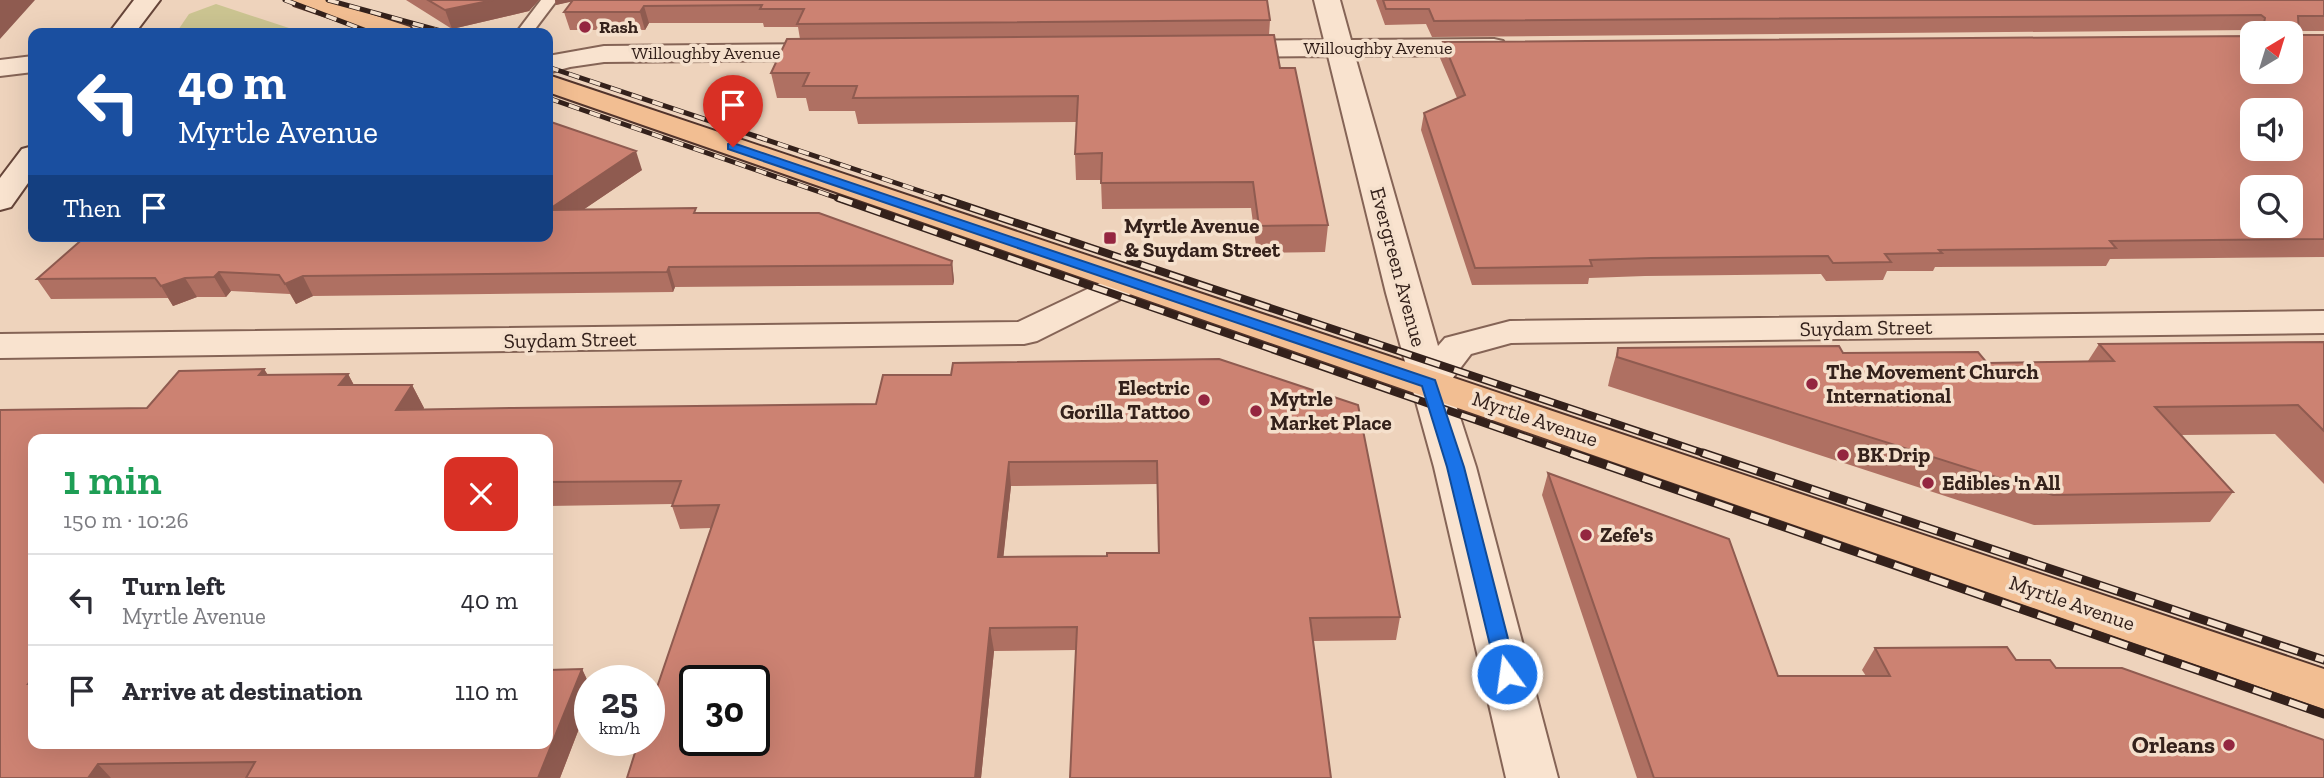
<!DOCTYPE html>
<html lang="en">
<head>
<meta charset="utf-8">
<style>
  body { margin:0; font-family:"Zilla Slab",serif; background:#f7f7f7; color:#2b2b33; height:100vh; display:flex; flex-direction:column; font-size:26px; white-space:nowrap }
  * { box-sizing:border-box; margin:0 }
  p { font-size:23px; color:#7c7c81 }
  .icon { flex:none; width:38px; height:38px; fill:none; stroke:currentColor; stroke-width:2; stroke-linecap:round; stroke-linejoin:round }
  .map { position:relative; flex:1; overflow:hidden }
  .drawer { position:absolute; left:28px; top:434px; width:525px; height:315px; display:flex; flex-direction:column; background:#fff; border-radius:14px; box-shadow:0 7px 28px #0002 }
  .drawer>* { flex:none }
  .top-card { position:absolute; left:28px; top:28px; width:525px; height:214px; border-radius:14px; box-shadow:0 7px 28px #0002; background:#1a4fa0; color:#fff; overflow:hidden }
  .needle { width:46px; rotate:38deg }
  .fabs { position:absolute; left:2240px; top:21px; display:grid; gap:14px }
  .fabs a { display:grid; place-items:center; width:63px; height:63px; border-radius:14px; background:#fff; box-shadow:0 7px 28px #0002; font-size:35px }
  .speed { position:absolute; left:574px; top:665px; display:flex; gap:14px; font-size:35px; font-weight:700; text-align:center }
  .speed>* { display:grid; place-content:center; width:91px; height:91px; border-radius:50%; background:#fff; box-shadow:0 7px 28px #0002; line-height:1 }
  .speed small { font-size:18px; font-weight:400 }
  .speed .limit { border:4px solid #111; border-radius:10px; background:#fff; color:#111 }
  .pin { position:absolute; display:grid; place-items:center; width:60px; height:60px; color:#fff; margin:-72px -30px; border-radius:50% 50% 50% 0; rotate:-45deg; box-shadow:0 0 7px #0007 }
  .pin .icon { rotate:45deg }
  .me { position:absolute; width:77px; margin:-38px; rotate:346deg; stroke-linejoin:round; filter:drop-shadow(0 0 5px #0008) }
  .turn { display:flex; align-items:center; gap:24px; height:147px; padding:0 35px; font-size:32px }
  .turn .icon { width:91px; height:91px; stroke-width:2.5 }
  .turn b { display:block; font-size:49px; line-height:60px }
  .then { display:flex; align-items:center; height:66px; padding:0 35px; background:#0003; gap:14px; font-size:26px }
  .round { display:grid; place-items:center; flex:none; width:74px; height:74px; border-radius:14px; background:#f7f7f7 }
  .headline { display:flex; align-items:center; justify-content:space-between; height:119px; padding:0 35px }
  h1 { font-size:42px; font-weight:600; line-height:52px; color:#1e9e55 }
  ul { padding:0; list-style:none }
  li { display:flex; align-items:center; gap:21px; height:91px; padding:0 35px; border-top:2px solid #e1e1e2 }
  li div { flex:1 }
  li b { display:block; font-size:26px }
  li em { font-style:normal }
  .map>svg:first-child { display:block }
  .green { fill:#cbc491 }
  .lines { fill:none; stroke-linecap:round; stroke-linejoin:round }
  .lane-casing { stroke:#856456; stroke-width:4 }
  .street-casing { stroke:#856456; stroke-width:4 }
  .secondary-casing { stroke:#664539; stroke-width:4 }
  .primary-casing { stroke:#52342b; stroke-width:4 }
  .lane { fill:#f9e3cf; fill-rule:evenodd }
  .street { fill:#f9e3cf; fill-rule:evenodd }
  .secondary { fill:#f9e3cf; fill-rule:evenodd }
  .primary { fill:#f2be92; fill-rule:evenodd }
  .rail-far2-casing { stroke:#34211b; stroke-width:5 }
  .rail-far1-casing { stroke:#34211b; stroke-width:8 }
  .rail-casing { stroke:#34211b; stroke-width:9 }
  .rail-far2 { stroke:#f5e0cc; stroke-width:3.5; stroke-dasharray:11; stroke-linecap:butt }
  .rail-far1 { stroke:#f5e0cc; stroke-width:5; stroke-dasharray:15; stroke-linecap:butt }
  .rail { stroke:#f5e0cc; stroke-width:6; stroke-dasharray:19; stroke-linecap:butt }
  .wall { fill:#af7062; fill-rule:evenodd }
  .shaded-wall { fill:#8f5b50 }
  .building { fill:#cc8272; stroke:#8f5b50; stroke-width:2; fill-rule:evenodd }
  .route { fill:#1a73e8; stroke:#114b97; stroke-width:2 }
  .poi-dot { fill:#942640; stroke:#f5e0cc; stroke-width:2.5 }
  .labels { text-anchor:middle; stroke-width:7; stroke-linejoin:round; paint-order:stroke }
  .far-poi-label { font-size:18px; font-weight:bold; fill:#34211b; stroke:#f5e0cc; text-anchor:start }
  .far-street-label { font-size:18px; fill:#34211b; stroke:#f5e0cc }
  .poi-label { font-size:21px; font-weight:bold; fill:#34211b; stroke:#f5e0cc; text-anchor:start }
  .street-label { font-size:21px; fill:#34211b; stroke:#f5e0cc }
  .near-poi-label { font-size:24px; font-weight:bold; fill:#34211b; stroke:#f5e0cc; text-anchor:end }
</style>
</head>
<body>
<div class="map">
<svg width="2324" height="778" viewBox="0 0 2324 778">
  <rect width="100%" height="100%" fill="#eed3bc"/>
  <path class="green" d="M 216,4 L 289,28 L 280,33 L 176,33 L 189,14 Z"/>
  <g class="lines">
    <defs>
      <path id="lane" d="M 541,0 L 557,0 L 532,33 L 516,33 Z"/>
      <path id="street" d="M 1314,0 L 1340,0 L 1351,40 L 1494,39 L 1503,41 L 1507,47 L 1503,53 L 1494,55 L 1355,56 L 1438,346 L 1445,338 L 1510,321 L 2324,311 L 2324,333 L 1511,343 L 1471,354 L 1449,383 L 1476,467 L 1558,778 L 1506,778 L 1434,467 L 1386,293 L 1328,56 L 1225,57 L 1216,55 L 1212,49 L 1216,43 L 1225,41 L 1324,40 Z
        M 833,44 L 842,46 L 846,52 L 842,58 L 833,60 L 604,62 L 570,67 L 548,73 L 548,56 L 604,46 Z
        M 33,56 L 33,72 L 0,76 L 0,60 Z
        M 1129,272 L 1141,275 L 1146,282 L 1141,289 L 1037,341 L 1024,344 L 0,358 L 0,334 L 1018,322 L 1117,275 Z"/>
      <path id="secondary" d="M 134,0 L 160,0 L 135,33 L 109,33 Z
        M 33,146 L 33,176 L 11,207 L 0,210 L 0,178 L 22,149 Z"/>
      <path id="primary" d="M 290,0 L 328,0 L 410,27 L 414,33 L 376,33 L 294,5 Z
        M 548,75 L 2324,669 L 2324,709 L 548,92 Z"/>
    </defs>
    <use href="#lane" class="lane-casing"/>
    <use href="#street" class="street-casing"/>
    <use href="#secondary" class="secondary-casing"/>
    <use href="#primary" class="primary-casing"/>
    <use href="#lane" class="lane"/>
    <use href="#street" class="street"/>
    <use href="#secondary" class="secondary"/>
    <use href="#primary" class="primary"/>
    <defs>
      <path id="rail-far2" d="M 285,0 L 372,33
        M 328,0 L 448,33
        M 548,67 L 947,200
        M 548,98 L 843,200"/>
      <path id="rail-far1" d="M 838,198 L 1576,455
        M 942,198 L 1709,455"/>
      <path id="rail" d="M 1571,453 L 2324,714
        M 1703,453 L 2324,660"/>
    </defs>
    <use href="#rail-far2" class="rail-far2-casing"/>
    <use href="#rail-far1" class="rail-far1-casing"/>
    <use href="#rail" class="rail-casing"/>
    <use href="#rail-far2" class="rail-far2"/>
    <use href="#rail-far1" class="rail-far1"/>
    <use href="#rail" class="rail"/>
  </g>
  <path class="wall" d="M 406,0 L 539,0 L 529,11 L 452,29 Z
    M 555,0 L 1267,0 L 1270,20 L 1269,35 L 1328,225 L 1325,252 L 1257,253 L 1251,208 L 1102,209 L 1101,180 L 1076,180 L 1075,154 L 1076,122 L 858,124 L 855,111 L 809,111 L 806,98 L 777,98 L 771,73 L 800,39 L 798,27 L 764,27 L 763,23 L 649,23 L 645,30 L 570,30 L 564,12 L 572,1 L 556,5 Z
    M 1376,0 L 2324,0 L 2324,31 L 2299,31 L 2299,35 L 2324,35 L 2324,257 L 2110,259 L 2106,266 L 1935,267 L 1933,271 L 1887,271 L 1883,280 L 1826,281 L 1821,274 L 1645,276 L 1589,278 L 1588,284 L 1472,285 L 1421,130 L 1424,113 L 1457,98 L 1440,58 L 1443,42 L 2252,72 L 2291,33 L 2256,33 L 2252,30 L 1432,37 L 1426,24 L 1385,25 Z
    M 548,121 L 642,170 L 584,209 L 698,213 L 952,261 L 954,281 L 953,285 L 675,287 L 673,292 L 313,296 L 296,304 L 290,294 L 231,291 L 226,297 L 197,297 L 173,306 L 168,298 L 51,299 L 37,279 Z
    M 2324,342 L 2324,484 L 2275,434 L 2182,435 L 2233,492 L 2210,522 L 2034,525 L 1608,386 L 1610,377 L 1618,348 L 1843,353 L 1987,363 L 2088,361 L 2099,344 Z
    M 1219,359 L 1358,405 L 1400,617 L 1396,640 L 1313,641 L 1331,778 L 1070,778 L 1076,650 L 994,651 L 981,778 L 627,778 L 639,740 L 649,740 L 649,711 L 711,528 L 680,529 L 672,506 L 672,504 L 548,506 L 548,439 L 33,439 L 33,744 L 548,744 L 548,670 L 582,669 L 590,686 L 590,700 L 560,778 L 0,778 L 0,410 L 147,408 L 179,371 L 264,369 L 268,375 L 348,374 L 354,385 L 412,385 L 424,408 L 423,409 L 513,408 L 876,404 L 883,375 L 951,375 L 953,363 ZM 1157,484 L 1158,553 L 1107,553 L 1107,556 L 1003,557 L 1011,486 ZM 695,681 L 754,681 L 754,740 L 695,740 Z
    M 1548,473 L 1778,676 L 1866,676 L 1862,670 L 1875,648 L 2016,660 L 2056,668 L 2324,778 L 1637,778 L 1542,495 Z"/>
  <path class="shaded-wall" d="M 0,0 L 35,0 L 0,39 Z
    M 493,0 L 539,0 L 529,11 L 452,29 L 445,10 Z
    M 555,0 L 579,0 L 556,5 Z
    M 644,6 L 649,23 L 645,30 L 640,12 Z
    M 636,151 L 642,170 L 555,229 L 548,210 Z
    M 952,261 L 954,281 L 953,285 L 951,265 Z
    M 669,267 L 675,287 L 673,292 L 667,272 Z
    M 219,272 L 231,291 L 226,297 L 214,277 Z
    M 303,276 L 313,296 L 296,304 L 285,284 Z
    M 185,278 L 197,297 L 173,306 L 161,286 Z
    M 264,369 L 278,392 L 259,375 Z
    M 348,374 L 360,397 L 339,385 Z
    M 412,385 L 424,408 L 408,433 L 396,410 Z
    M 1009,462 L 1011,486 L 1001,580 L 998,557 Z
    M 990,628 L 994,651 L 981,778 L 975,778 Z
    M 582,669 L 590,686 L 590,700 L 560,778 L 538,778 Z
    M 98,764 L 111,778 L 88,778 Z"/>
  <path class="building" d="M 428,0 L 493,0 L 445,10 Z
    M 573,0 L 1267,0 L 1270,20 L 797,24 L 804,9 L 760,9 L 762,5 L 644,6 L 640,12 L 564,12 Z
    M 1383,0 L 2324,0 L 2324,16 L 2298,16 L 2299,35 L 2324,35 L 2324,239 L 2110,241 L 2116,248 L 1939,250 L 1942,253 L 1885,254 L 1891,262 L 1833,263 L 1828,256 L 1651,258 L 1590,260 L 1592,266 L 1475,268 L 1424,113 L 1465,95 L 1443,42 L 2252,36 L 2252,72 L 2291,72 L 2291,33 L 2262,33 L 2265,18 L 2261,15 L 1434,21 L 1429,9 L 1386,9 ZM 2252,110 L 2291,110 L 2291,149 L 2252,149 ZM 2252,187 L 2291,187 L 2291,226 L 2252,226 Z
    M 1274,35 L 1280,68 L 1295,68 L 1328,225 L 1259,226 L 1253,182 L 1101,183 L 1102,153 L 1075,154 L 1078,96 L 853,98 L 857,86 L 803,86 L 809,73 L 771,73 L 787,39 Z
    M 548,121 L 636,151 L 548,210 Z
    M 696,208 L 694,213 L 819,213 L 952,261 L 951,265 L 669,267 L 667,272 L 303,276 L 285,284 L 279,275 L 219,272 L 214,277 L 185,278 L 161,286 L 155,278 L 37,279 L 86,236 L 548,236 L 548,210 Z
    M 2324,342 L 2324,431 L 2298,405 L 2155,407 L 2233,492 L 2053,495 L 1617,357 L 1618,348 L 1839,346 L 1843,353 L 1978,352 L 1987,363 L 2114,361 L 2099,344 Z
    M 1219,359 L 1358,405 L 1400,617 L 1310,618 L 1331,778 L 1070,778 L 1077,627 L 990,628 L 975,778 L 627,778 L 639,740 L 649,740 L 649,711 L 719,505 L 672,506 L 681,481 L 548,482 L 548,439 L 33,439 L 33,677 L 28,684 L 33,684 L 33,744 L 548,744 L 548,670 L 582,669 L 538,778 L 246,778 L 255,762 L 98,764 L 88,778 L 0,778 L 0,410 L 147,408 L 179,371 L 264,369 L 259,375 L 348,374 L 339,385 L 412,385 L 396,410 L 513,408 L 876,404 L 883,375 L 951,375 L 953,363 ZM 1157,461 L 1159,553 L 1107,553 L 1107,556 L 998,557 L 1009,462 ZM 695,681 L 754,681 L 754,740 L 695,740 Z
    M 1548,473 L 1729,539 L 1778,676 L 1890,676 L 1875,648 L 2007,647 L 2016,660 L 2050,660 L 2056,668 L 2122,668 L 2324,740 L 2324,778 L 1654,778 Z"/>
  <path class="route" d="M 733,143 L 1435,380 L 1464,467 L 1517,674 L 1514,680 L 1507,683 L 1500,680 L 1497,674 L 1447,467 L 1422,386 L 728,149 L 728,144 Z"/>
  <g class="poi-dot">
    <circle cx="585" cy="27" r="7"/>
    <rect x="1103" y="231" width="14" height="14" rx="3.5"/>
    <circle cx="1812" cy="384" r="7"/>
    <circle cx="1204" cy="400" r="7"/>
    <circle cx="1256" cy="411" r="7"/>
    <circle cx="1843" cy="455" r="7"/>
    <circle cx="1928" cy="483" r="7"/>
    <circle cx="1586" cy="535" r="7"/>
    <circle cx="2229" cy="745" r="7"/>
  </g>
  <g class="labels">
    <g class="far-poi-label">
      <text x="599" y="33">Rash</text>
    </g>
    <g class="far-street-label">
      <text x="1378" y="54">Willoughby Avenue</text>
      <text x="706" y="59">Willoughby Avenue</text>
    </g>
    <g class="poi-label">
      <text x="1124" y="233">Myrtle Avenue<tspan x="1124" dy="24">&amp; Suydam Street</tspan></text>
      <text x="1826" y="379">The Movement Church<tspan x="1826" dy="24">International</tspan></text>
      <text x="1190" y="395" text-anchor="end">Electric<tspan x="1190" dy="24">Gorilla Tattoo</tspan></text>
      <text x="1270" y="406">Mytrle<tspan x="1270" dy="24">Market Place</tspan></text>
      <text x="1857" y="462">BK Drip</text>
      <text x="1942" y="490">Edibles 'n All</text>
      <text x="1600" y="542">Zefe's</text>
    </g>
    <g class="street-label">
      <text transform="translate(1398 267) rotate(75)" y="7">Evergreen Avenue</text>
      <text transform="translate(1866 328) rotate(-1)" y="7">Suydam Street</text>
      <text transform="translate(570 340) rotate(-1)" y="7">Suydam Street</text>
      <text transform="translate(1535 419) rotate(19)" y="7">Myrtle Avenue</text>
      <text transform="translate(2072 603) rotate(19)" y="7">Myrtle Avenue</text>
    </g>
    <g class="near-poi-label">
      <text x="2215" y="753">Orleans</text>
    </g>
  </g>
</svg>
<div class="fabs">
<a><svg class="needle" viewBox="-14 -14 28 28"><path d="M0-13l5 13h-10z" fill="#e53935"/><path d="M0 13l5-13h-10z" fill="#7c7c81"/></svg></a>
<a><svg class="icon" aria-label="sound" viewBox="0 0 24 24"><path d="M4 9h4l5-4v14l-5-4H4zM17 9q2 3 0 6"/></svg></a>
<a><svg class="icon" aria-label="search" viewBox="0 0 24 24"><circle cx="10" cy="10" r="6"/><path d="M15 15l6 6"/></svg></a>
</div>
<div class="speed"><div>25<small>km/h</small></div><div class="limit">30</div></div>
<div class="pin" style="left:733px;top:147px;background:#d93025"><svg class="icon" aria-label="arrive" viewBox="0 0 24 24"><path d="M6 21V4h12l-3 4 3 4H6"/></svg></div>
<svg class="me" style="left:1507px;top:674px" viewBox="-20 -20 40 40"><circle r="17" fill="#1a73e8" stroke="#fff" stroke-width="3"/><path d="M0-11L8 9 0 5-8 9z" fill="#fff"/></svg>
<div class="top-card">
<div class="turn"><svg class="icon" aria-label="left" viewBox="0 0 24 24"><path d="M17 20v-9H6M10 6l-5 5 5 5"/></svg><div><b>40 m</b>Myrtle Avenue</div></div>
<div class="then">Then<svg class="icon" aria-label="arrive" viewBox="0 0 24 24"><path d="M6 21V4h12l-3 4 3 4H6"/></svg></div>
</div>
<section class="drawer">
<div class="headline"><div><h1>1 min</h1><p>150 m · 10:26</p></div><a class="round" style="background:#d93025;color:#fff"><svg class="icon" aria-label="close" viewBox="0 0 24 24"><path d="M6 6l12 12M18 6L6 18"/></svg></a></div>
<ul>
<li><svg class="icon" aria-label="left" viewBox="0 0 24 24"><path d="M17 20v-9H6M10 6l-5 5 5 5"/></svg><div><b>Turn left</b><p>Myrtle Avenue</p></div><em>40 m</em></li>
<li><svg class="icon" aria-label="arrive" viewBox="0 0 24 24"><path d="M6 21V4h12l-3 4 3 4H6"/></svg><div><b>Arrive at destination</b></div><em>110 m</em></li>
</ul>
</section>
</div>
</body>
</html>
